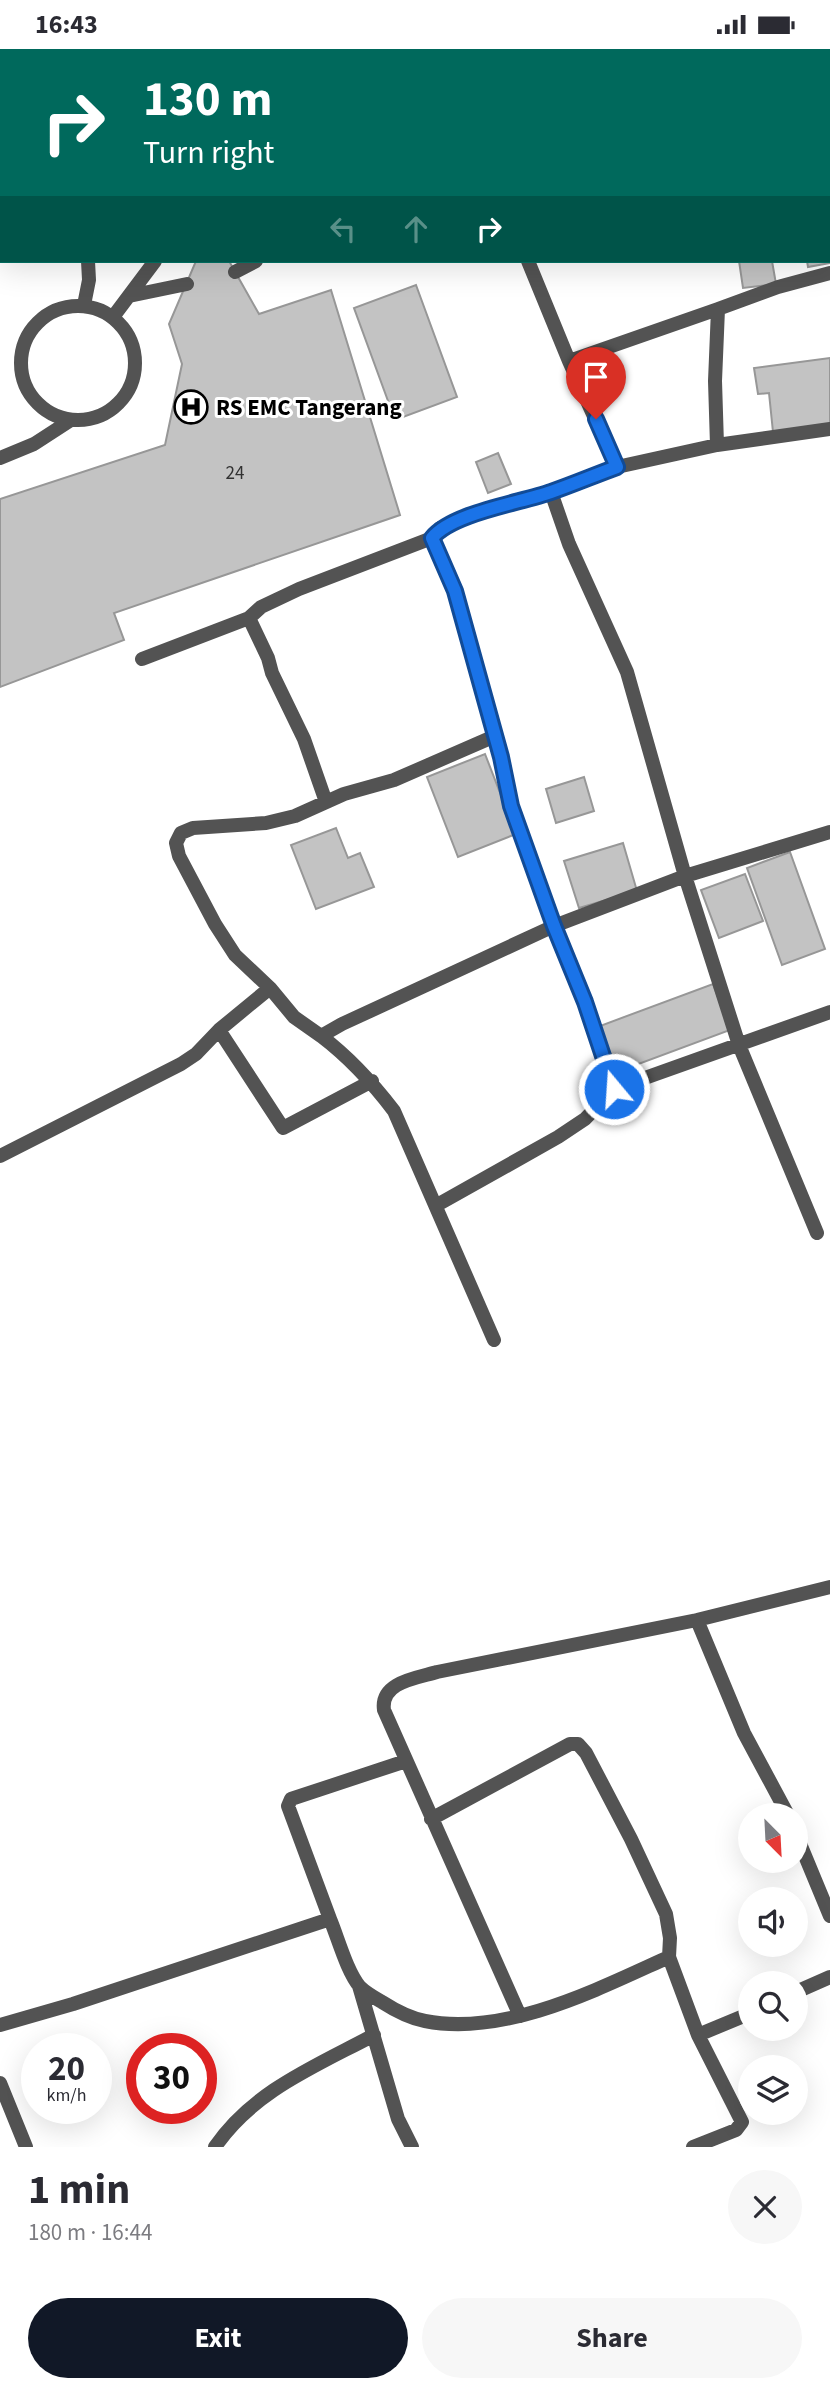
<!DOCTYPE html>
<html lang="en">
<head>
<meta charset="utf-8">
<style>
  body { margin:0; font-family:"Source Sans 3",sans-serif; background:#f7f7f7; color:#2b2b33; height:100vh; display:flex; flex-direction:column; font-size:26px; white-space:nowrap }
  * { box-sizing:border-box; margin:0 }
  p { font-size:23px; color:#7c7c81 }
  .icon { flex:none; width:38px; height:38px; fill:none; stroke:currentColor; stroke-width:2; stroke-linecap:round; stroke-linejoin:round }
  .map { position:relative; height:2098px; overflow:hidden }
  .panel { display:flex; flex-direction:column; background:#fff; flex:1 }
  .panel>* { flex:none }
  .banner { position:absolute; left:0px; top:0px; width:831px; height:214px; box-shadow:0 7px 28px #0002; background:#00695c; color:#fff; overflow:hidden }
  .needle { width:46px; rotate:156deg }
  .fabs { position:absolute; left:738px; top:1754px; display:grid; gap:14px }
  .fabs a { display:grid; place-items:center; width:70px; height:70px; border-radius:50%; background:#fff; box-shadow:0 7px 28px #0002; font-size:35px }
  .speed { position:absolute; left:21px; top:1984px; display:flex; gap:14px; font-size:35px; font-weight:700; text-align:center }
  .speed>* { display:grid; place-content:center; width:91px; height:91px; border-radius:50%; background:#fff; box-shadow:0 7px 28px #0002; line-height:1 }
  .speed small { font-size:18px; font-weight:400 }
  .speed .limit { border:10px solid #d22; background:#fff; color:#111 }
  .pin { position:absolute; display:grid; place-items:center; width:60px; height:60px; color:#fff; margin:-72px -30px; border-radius:50% 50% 50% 0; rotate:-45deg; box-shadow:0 0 7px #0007 }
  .pin .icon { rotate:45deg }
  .me { position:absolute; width:77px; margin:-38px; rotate:342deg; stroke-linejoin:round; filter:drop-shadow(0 0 5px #0008) }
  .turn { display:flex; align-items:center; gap:24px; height:147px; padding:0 28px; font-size:32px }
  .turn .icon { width:91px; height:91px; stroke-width:2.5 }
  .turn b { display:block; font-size:49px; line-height:60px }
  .lanes { display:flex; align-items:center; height:66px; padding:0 28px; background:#0003; justify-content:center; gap:35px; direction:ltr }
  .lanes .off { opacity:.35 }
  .round { display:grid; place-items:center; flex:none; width:74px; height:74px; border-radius:37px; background:#f7f7f7 }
  .head { display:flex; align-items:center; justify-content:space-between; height:119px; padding:0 28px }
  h1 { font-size:42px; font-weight:700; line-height:52px }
  .button { display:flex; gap:14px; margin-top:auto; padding:14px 28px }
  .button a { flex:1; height:80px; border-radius:42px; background:#111827; color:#fff; font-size:28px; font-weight:700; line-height:80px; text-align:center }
  .button a+a { background:#f7f7f7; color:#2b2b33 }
  .status { display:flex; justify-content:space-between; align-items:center; height:49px; padding:0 35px; background:#fff; direction:ltr }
  .status svg { height:19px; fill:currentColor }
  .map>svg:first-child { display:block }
  .building { fill:#c3c3c3; stroke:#979797; stroke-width:2 }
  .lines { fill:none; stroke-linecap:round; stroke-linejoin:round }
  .primary-casing { stroke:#dbdbdb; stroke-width:20 }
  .lane { stroke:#535353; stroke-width:14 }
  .street { stroke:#535353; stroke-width:14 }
  .primary { stroke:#000; stroke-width:18 }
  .route-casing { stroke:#114b97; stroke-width:18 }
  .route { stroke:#1a73e8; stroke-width:12 }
  .labels { text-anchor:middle; stroke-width:6; stroke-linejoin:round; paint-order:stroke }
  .number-label { font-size:19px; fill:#313131 }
  .poi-label { font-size:23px; font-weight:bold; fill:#000; stroke:#fff; text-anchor:start }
</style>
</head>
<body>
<div class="status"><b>16:43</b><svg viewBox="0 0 49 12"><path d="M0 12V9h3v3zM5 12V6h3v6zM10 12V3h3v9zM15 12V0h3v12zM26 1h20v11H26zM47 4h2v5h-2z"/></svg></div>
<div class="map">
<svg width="830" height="2098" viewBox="0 0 830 2098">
  <rect width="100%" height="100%" fill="#fff"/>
  <path class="building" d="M 830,151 L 830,214 L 808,218 L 807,212 L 830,212 Z
    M 196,212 L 229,212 L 259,265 L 331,241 L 400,466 L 114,564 L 124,591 L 0,638 L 0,450 L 165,396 L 182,315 L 169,275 Z
    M 739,212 L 772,212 L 776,235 L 743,239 Z
    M 416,236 L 457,348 L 395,371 L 354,259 Z
    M 830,309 L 830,376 L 773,383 L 769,344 L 758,345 L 754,319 Z
    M 498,404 L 511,435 L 488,444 L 476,413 Z
    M 485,705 L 516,785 L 458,808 L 427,728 Z
    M 584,728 L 594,762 L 556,774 L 546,740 Z
    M 336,779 L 348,809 L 360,804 L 374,838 L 316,860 L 291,796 Z
    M 623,794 L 637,842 L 579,859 L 564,812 Z
    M 790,803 L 825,900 L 782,916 L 747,819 Z
    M 745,825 L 763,872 L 719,889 L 701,841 Z
    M 713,935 L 730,981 L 617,1023 L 600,977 Z"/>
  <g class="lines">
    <defs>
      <path id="primary" d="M 157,2 L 165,0
        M 272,2 L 280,0
        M 0,35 L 2,34
        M 0,62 L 2,62"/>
    </defs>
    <use href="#primary" class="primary-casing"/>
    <path class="lane" d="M 235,223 L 256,212
      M 129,247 L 187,235
      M 84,256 L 89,231 L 88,212
      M21 314a57 57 0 1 1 114 0a57 57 0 1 1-114 0Z
      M 113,268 L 155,212
      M 0,409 L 34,395 L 71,371"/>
    <path class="street" d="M 444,0 L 445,2
      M 528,212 L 569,312 L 617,418
      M 569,312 L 718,260
      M 717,396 L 830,380
      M 142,610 L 249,569
      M 326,753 L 304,690 L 272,624 L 268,609 L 249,569 L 261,558 L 299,540 L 432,489
      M 270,939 L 219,981 L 283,1079 L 372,1032
      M 321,987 L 294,968 L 270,939 L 235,906 L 215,875 L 179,807 L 176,794 L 181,784 L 193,779 L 266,774 L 295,767 L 344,745 L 394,731 L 495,687
      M 614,1040 L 830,963
      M 0,1107 L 181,1015 L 196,1005 L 219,981
      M 437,1156 L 558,1088 L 585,1070 L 614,1040 L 585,953 L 554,877 L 511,757 L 501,708 L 455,542 L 432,489 L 440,479 L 493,459 L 551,443 L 617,418 L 717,396 L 715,332 L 718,260 L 778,238 L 830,224
      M 817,1184 L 739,996 L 685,827 L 830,783
      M 494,1291 L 394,1062 C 372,1033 350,1009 321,987 L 342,975 L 554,877 L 685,827 L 627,623 L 569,495 L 551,443
      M 697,1571 L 744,1684 L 788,1766
      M 431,1770 L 570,1695 L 578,1695 L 586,1704 L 631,1790 L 666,1865 L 670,1889 L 669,1908
      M 796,1785 L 830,1867
      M 330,1870 L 288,1757 L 291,1750 L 406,1712
      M 359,1937 L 398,2070 L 412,2098
      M 796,1943 L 830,1928
      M 520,1967 L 384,1661 C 380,1633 417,1629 437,1623 L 697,1571 L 830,1538
      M 0,1976 L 73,1955 L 330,1870 C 338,1889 347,1923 360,1938 C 366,1944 375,1949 382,1953 C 396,1962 409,1969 425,1972 C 505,1988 598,1940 669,1908 L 698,1986 L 751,1964
      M 0,2034 L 26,2098
      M 215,2098 C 253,2042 316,2017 374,1986
      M 693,2098 L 736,2081 L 742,2073 L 698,1986"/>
    <use href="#primary" class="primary"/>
  </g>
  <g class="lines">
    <defs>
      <path id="route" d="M 596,370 L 617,418 C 595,426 574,435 551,443 C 520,454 452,464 432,489 L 455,542 L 501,708 L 511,757 L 554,877 L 585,953 L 614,1040"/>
    </defs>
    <use href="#route" class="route-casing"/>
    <use href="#route" class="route"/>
  </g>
  <defs>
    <symbol id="hospital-ring" viewBox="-11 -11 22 22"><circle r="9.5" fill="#fff" stroke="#000" stroke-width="1.5"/><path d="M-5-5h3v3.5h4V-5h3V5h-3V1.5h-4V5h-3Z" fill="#000"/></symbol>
  </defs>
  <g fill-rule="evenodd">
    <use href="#hospital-ring" x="172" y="339" width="38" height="38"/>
  </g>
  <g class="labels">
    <g class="number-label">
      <text x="235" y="430">24</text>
    </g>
    <g class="poi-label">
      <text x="216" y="366">RS EMC Tangerang</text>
    </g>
  </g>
</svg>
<div class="fabs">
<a><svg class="needle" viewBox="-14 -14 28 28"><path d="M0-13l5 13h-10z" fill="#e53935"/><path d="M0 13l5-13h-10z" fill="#7c7c81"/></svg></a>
<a><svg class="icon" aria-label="sound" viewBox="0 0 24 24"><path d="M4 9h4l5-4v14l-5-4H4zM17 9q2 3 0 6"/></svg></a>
<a><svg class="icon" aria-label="search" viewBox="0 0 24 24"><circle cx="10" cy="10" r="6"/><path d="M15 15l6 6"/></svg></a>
<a><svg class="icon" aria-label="layers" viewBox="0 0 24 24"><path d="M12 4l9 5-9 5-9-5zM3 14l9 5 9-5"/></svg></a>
</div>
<div class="speed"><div>20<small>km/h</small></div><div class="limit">30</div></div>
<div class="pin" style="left:596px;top:370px;background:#d93025"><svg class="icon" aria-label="arrive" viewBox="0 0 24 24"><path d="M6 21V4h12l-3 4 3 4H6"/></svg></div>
<svg class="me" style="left:614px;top:1040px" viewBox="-20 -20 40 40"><circle r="17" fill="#1a73e8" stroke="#fff" stroke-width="3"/><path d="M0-11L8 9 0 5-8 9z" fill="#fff"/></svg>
<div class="banner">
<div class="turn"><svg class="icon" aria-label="right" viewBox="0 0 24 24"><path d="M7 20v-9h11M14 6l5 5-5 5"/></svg><div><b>130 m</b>Turn right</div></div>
<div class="lanes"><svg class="icon off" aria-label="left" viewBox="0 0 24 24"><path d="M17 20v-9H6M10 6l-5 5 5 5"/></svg><svg class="icon off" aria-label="ahead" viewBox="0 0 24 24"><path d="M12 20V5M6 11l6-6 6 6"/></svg><svg class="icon" aria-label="right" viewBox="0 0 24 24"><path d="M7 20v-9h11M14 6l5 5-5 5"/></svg></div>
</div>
</div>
<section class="panel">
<div class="head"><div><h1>1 min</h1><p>180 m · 16:44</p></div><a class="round"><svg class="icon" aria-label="close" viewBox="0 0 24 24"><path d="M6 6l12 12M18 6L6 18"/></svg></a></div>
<div class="button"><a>Exit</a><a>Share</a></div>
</section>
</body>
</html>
